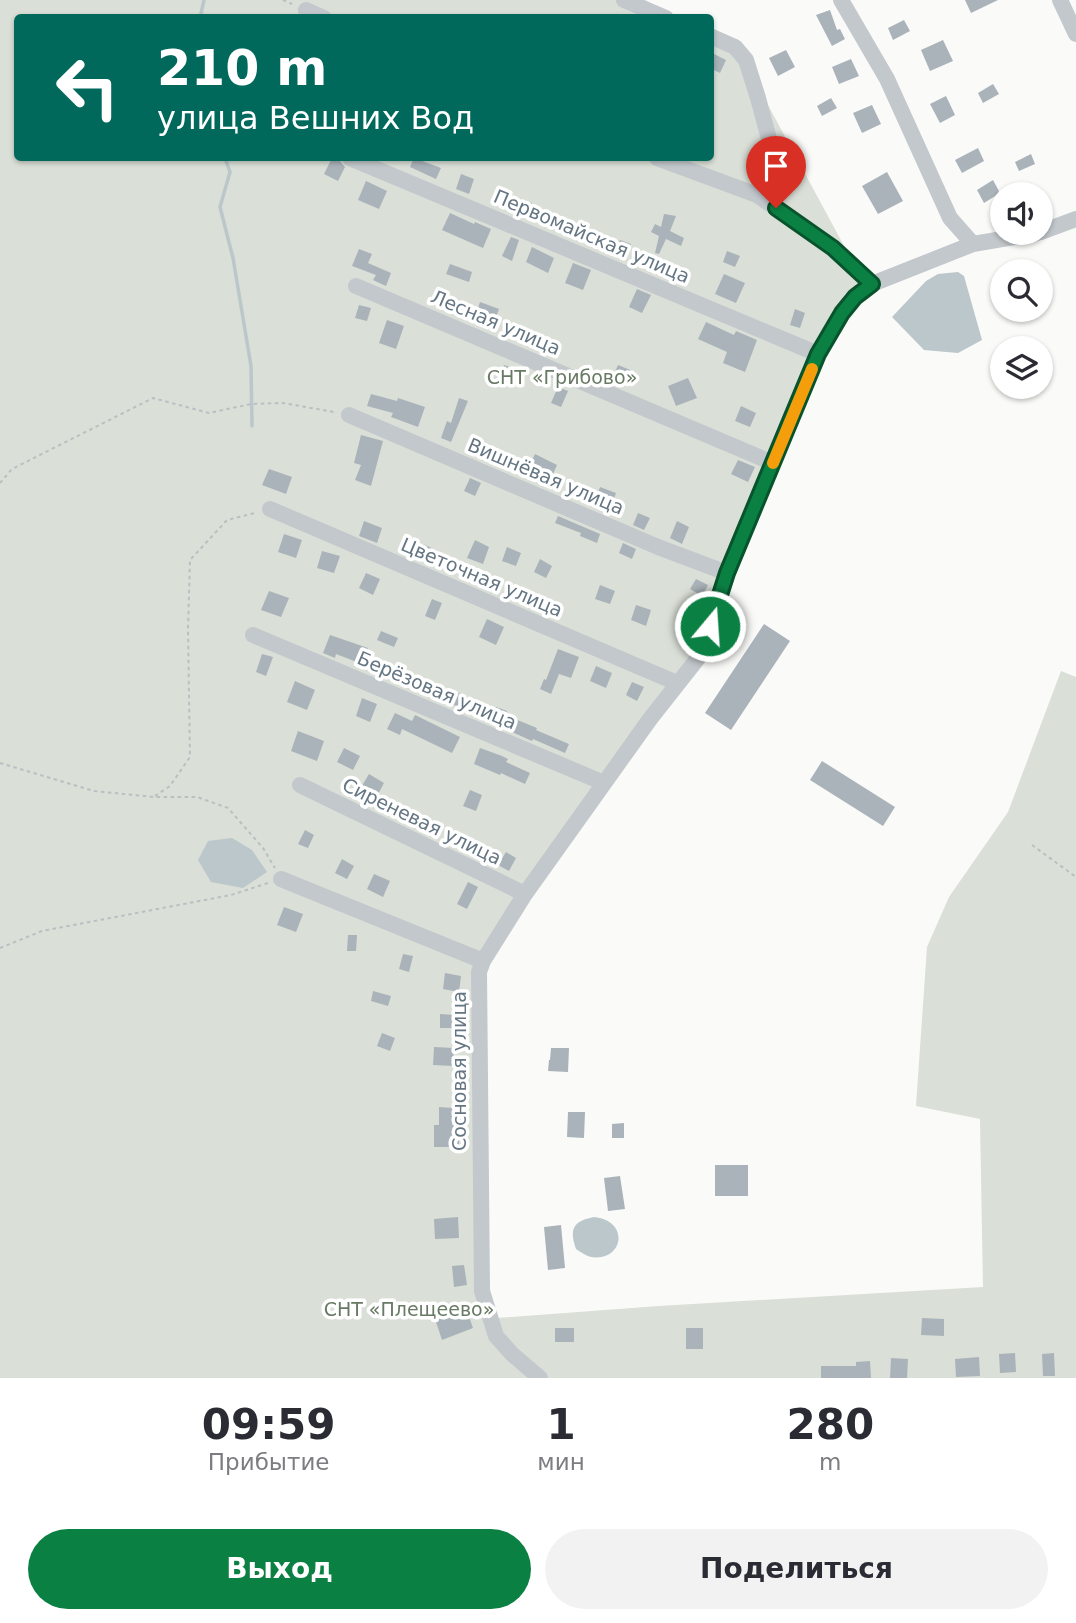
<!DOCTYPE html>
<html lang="ru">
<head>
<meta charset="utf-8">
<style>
  body { margin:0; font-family:"DejaVu Sans",sans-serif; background:#f2f2f3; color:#2b2b33; height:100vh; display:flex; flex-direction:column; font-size:26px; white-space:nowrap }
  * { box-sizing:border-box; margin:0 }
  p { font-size:23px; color:#7c7c81 }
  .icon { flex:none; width:38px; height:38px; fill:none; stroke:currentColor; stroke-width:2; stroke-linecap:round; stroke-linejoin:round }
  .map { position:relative; height:1378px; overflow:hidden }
  .side { display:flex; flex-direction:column; background:#fff; flex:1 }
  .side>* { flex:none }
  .hud { position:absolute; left:14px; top:14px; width:700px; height:147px; border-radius:7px; box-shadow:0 2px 5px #0004; background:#00695c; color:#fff; overflow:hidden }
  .controls { position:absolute; left:990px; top:182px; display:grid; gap:14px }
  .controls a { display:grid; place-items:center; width:63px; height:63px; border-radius:50%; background:#fff; box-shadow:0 2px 5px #0004; font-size:35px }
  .pin { position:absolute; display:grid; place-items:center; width:60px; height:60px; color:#fff; margin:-72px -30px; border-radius:50% 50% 50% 0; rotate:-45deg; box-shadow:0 0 7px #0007 }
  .pin .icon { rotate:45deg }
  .me { position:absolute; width:77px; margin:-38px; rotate:18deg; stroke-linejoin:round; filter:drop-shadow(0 0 5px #0008) }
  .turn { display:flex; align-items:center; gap:24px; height:147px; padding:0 28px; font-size:32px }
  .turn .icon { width:91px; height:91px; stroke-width:2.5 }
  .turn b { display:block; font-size:49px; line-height:60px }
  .eta { display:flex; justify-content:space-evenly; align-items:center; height:119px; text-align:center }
  .eta b { font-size:42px; font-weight:600; line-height:49px }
  .cta { display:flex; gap:14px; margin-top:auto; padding:14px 28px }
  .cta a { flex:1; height:80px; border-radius:42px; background:#0b8043; color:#fff; font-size:28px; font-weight:600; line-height:80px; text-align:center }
  .cta a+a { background:#f2f2f3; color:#2b2b33 }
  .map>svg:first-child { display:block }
  .green { fill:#dadfd7 }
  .water { fill:#bbc7cb }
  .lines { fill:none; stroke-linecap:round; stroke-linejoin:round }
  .stream { stroke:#bbc7cb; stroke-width:3.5 }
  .building { fill:#aab3b9 }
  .path { stroke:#bbbfc2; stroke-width:2; stroke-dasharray:3.5 3.5; stroke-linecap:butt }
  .minor { stroke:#c3c8cc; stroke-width:16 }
  .route-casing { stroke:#07532c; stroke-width:18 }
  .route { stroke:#0b8043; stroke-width:12 }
  .slow { stroke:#f59e0b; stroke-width:12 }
  .labels { text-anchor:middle; stroke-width:7; stroke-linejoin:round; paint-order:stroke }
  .street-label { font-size:19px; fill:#657683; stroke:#fff }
  .park-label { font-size:19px; fill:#687a64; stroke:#fff }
</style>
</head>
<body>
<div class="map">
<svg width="1076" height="1378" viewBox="0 0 1076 1378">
  <rect width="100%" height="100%" fill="#fafaf8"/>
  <path class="green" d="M 0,0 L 630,0 L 672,17 L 18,18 L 18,158 L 710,158 L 711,33 L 735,44 L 863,281 L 845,294 L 817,339 L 802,372 L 783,419 L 766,456 L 719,578 L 697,650 L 517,896 L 483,946 L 474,965 L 474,1286 L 484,1319 L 659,1306 L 983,1287 L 980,1119 L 916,1106 L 927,947 L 949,897 L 1008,812 L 1061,671 L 1076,677 L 1076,1378 L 0,1378 Z"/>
  <path class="water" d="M 958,272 L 964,276 L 982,340 L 958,353 L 924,350 L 892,317 L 926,281 L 938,274 Z
    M 232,838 L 252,850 L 267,872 L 243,888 L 211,882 L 198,860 L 208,841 Z
    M 594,1217 C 631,1221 623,1262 591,1257 C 586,1256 581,1252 576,1249 C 569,1229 573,1221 594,1217 Z"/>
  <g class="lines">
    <path class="stream" d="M 200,18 L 204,0
      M 225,158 L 230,172 L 220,207 L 233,258 L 251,366 L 252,426"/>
  </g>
  <path class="building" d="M 965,0 L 998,0 L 971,13 Z
    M 830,10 L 837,30 L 840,29 L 845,39 L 832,46 L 816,15 Z
    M 904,20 L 910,31 L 893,40 L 888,28 Z
    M 943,40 L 953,61 L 930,71 L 921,50 Z
    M 786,50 L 795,67 L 778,76 L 769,58 Z
    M 710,52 L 726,60 L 720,73 L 710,68 Z
    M 851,59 L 859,76 L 839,84 L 832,67 Z
    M 993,84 L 999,94 L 983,103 L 978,93 Z
    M 946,96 L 955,115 L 940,123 L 930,104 Z
    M 831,98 L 837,108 L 822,116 L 817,106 Z
    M 872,105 L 881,124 L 862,133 L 853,113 Z
    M 978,148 L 984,161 L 962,173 L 955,160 Z
    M 785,154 L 794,169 L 781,177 L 776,168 L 777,158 Z
    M 1031,154 L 1035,164 L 1019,171 L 1015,162 Z
    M 332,158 L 340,161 L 345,167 L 338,181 L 324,174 Z
    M 414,158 L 441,168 L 436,179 L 410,167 Z
    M 887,172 L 903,201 L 878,214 L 862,186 Z
    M 461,174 L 474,179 L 469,194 L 456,189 Z
    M 993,180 L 1000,193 L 984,203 L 977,190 Z
    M 366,181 L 387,191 L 379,209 L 358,200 Z
    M 515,197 L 532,203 L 528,215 L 511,209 Z
    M 450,213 L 474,224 L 475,222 L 491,229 L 483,248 L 442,230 Z
    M 664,214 L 676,216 L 670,231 L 684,238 L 681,246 L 666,239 L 659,254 L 655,253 L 659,236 L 651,232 L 655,224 L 661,227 Z
    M 511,237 L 519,240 L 512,261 L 502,256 Z
    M 620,240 L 631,244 L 626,260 L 614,255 Z
    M 532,247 L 554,258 L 548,273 L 526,262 Z
    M 359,249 L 372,254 L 368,263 L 391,273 L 386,286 L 373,280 L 376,275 L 352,266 Z
    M 727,251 L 740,256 L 735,267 L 723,262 Z
    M 647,257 L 662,263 L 657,273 L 643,267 Z
    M 573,263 L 591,270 L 583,290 L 565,283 Z
    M 450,264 L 472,272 L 469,282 L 446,274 Z
    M 724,274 L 745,283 L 736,303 L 715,294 Z
    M 637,289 L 651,295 L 642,313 L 629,307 Z
    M 480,302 L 499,309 L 491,330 L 473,323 Z
    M 359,305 L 371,308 L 367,321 L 355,318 Z
    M 795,309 L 805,313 L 800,328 L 790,325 Z
    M 387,320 L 404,326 L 396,349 L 379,343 Z
    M 706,322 L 734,335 L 736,331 L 757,340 L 745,372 L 723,363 L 727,352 L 698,339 Z
    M 504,365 L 522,371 L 517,386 L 498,379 Z
    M 618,365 L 635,372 L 629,386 L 612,379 Z
    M 688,378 L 697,398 L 676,406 L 668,386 Z
    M 558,387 L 568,391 L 561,407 L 551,403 Z
    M 371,394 L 397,401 L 398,398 L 425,407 L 418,427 L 391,417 L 393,413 L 367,406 Z
    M 459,398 L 468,401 L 451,442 L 441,438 L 447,421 L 451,423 Z
    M 741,406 L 756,413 L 750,427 L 735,421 Z
    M 361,435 L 383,441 L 371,486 L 355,480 L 361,465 L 354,463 Z
    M 535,454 L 557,465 L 549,483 L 526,473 Z
    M 738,460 L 755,467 L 748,482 L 731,474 Z
    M 269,469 L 292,477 L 286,494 L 262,485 Z
    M 470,478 L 481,483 L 475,496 L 464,491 Z
    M 600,487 L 616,493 L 611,507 L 595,501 Z
    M 638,513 L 650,518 L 644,530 L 633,525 Z
    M 558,516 L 600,534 L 597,543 L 580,536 L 581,533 L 555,523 Z
    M 364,521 L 382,528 L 377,543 L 359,536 Z
    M 677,521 L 689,527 L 682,544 L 670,538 Z
    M 284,534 L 302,540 L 296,558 L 278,552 Z
    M 475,540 L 489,547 L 483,564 L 467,558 Z
    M 623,543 L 636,549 L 632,559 L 619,553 Z
    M 423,544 L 436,550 L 430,563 L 417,558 Z
    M 507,547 L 521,553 L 516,566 L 502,561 Z
    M 322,551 L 340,556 L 334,573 L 317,568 Z
    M 540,559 L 552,566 L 546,578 L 534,572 Z
    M 366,573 L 380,579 L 373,595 L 359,588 Z
    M 696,579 L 708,585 L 702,596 L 690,589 Z
    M 600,585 L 615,591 L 610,604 L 595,599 Z
    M 269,591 L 289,598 L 281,617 L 261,610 Z
    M 432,599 L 442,603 L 435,620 L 425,616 Z
    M 636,605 L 651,610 L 646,626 L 631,620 Z
    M 487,619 L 504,627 L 496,645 L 479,637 Z
    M 764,624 L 790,641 L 731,730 L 705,713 Z
    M 381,631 L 398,638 L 394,647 L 377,640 Z
    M 330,635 L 368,648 L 362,664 L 336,654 L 335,658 L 323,653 Z
    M 558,649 L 579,657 L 571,678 L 559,674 L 551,694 L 540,689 L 544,679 L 546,680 Z
    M 262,654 L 273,657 L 266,676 L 256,672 Z
    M 596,666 L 612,673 L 606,688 L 590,681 Z
    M 295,681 L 315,690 L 307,710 L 287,702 Z
    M 632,682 L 644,687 L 637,701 L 626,695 Z
    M 459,693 L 472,699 L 467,710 L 454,705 Z
    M 362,698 L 377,704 L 370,722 L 356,716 Z
    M 496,707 L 507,711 L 505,715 L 537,728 L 536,730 L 569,744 L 565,753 L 533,739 L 532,741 L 490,722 Z
    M 395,713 L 412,721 L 415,715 L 460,737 L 452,753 L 402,729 L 400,735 L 387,729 Z
    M 298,731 L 324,741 L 317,761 L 291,751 Z
    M 344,748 L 360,756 L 353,770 L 337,762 Z
    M 480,748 L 502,756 L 508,759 L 506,762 L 530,773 L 525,784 L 501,773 L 500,775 L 474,764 Z
    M 822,761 L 895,807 L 883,826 L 810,780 Z
    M 369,774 L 384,783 L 376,798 L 360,789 Z
    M 470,790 L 482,795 L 476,811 L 463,806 Z
    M 305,830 L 314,835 L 308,848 L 298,844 Z
    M 506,852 L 516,858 L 509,871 L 498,865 Z
    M 342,859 L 354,866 L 347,879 L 335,873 Z
    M 374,874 L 390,881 L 383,897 L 367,889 Z
    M 468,882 L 478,887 L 467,909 L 457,904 Z
    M 284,907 L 303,914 L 296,932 L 277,925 Z
    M 348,935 L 357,935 L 356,951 L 347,951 Z
    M 403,954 L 413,956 L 409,972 L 399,969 Z
    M 445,973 L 461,976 L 459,992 L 443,989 Z
    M 373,991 L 391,996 L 388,1006 L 371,1001 Z
    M 440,1014 L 455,1015 L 454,1028 L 440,1028 Z
    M 382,1033 L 395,1038 L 390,1051 L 377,1046 Z
    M 434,1047 L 454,1048 L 453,1066 L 433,1065 Z
    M 551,1048 L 569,1048 L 568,1072 L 548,1071 L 549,1060 L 550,1060 Z
    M 439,1107 L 453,1108 L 452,1125 L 459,1125 L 459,1147 L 434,1147 L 434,1125 L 439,1125 Z
    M 568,1112 L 585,1112 L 584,1138 L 567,1137 Z
    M 624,1123 L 624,1138 L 612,1138 L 612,1124 Z
    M 715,1165 L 748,1165 L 748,1196 L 715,1196 Z
    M 620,1176 L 625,1209 L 608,1211 L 604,1178 Z
    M 458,1217 L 459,1238 L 435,1239 L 434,1219 Z
    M 561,1225 L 565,1268 L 548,1270 L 544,1227 Z
    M 464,1265 L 467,1285 L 454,1287 L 452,1266 Z
    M 466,1308 L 473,1328 L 442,1340 L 435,1319 Z
    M 922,1318 L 944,1319 L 944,1336 L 921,1335 Z
    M 555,1328 L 574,1328 L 574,1342 L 555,1342 Z
    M 686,1328 L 703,1328 L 703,1349 L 686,1349 Z
    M 1015,1353 L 1016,1372 L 1000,1373 L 999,1354 Z
    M 1054,1353 L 1055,1376 L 1043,1376 L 1042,1354 Z
    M 979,1357 L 980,1376 L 956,1377 L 955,1359 Z
    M 891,1358 L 908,1359 L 907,1378 L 890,1378 Z
    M 870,1361 L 871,1378 L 821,1378 L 821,1366 L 856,1366 L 856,1362 Z"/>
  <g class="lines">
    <path class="path" d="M 283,0 L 292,4
      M 0,483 L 12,469 L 153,398 L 209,413 L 251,404 L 283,403 L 334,412
      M 0,763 L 94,791 L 154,797 L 197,797 L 228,808 L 263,848 L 275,868
      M 155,796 L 170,786 L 190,757 L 188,630 L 190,560 L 227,520 L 255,513
      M 1032,845 L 1076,877
      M 0,948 L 42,931 L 231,895 L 268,883"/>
    <path class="minor" d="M 624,0 L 666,18
      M 841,0 L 887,79 L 950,218 L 973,244
      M 1060,0 L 1076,34
      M 306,10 L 324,18
      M 710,36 L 735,47 L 746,60 L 758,98 L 769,139 L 766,167 L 757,195
      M 350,158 L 818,354
      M 657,158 L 757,195 L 833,248 L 872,284
      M 1041,232 L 1076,219
      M 356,286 L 773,463
      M 349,415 L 658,547 L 727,573
      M 270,509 L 677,683
      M 253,635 L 604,783
      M 300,785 L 525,894
      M 281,879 L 483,961
      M 540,1378 L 512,1354 L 496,1336 L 482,1291 L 479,972 L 483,961 L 525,894 L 650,719 L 702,653 L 727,573 L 818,354 L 842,313 L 855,297 L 872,284 L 973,244 L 1037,233"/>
  </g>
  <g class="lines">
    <defs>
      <path id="route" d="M 710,626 L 727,573 L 818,354 L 842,313 L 855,297 L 872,284 L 833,248 L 776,208"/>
    </defs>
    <use href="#route" class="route-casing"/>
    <use href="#route" class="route"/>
    <path class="slow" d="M 773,463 L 812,369"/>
  </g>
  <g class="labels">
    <g class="street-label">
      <text transform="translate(592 236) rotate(23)" y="7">Первомайская улица</text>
      <text transform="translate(496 322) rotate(23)" y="7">Лесная улица</text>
      <text transform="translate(546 476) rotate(23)" y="7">Вишнёвая улица</text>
      <text transform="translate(482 577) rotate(23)" y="7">Цветочная улица</text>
      <text transform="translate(437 690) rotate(23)" y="7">Берёзовая улица</text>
      <text transform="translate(422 821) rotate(26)" y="7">Сиреневая улица</text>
      <text transform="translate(459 1071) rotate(-90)" y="7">Сосновая улица</text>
    </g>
    <g class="park-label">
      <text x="562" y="384">СНТ «Грибово»</text>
      <text x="409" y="1316">СНТ «Плещеево»</text>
    </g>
  </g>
</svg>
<div class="controls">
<a><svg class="icon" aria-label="sound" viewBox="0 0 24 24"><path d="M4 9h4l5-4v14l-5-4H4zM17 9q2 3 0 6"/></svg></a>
<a><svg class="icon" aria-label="search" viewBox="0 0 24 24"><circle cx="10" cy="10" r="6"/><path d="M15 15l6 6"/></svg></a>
<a><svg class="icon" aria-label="layers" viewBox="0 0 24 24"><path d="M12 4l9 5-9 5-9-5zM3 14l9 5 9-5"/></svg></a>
</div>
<div class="pin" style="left:776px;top:208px;background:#d93025"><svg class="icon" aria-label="arrive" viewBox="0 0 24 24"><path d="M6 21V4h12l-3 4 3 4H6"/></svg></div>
<svg class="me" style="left:710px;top:626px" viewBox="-20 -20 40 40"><circle r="17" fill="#0b8043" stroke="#fff" stroke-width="3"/><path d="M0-11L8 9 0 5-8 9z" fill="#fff"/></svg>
<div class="hud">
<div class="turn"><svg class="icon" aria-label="left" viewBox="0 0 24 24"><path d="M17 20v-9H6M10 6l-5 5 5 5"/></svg><div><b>210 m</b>улица Вешних Вод</div></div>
</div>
</div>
<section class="side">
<div class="eta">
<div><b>09:59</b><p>Прибытие</p></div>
<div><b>1</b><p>мин</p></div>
<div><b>280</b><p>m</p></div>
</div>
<div class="cta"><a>Выход</a><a>Поделиться</a></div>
</section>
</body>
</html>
